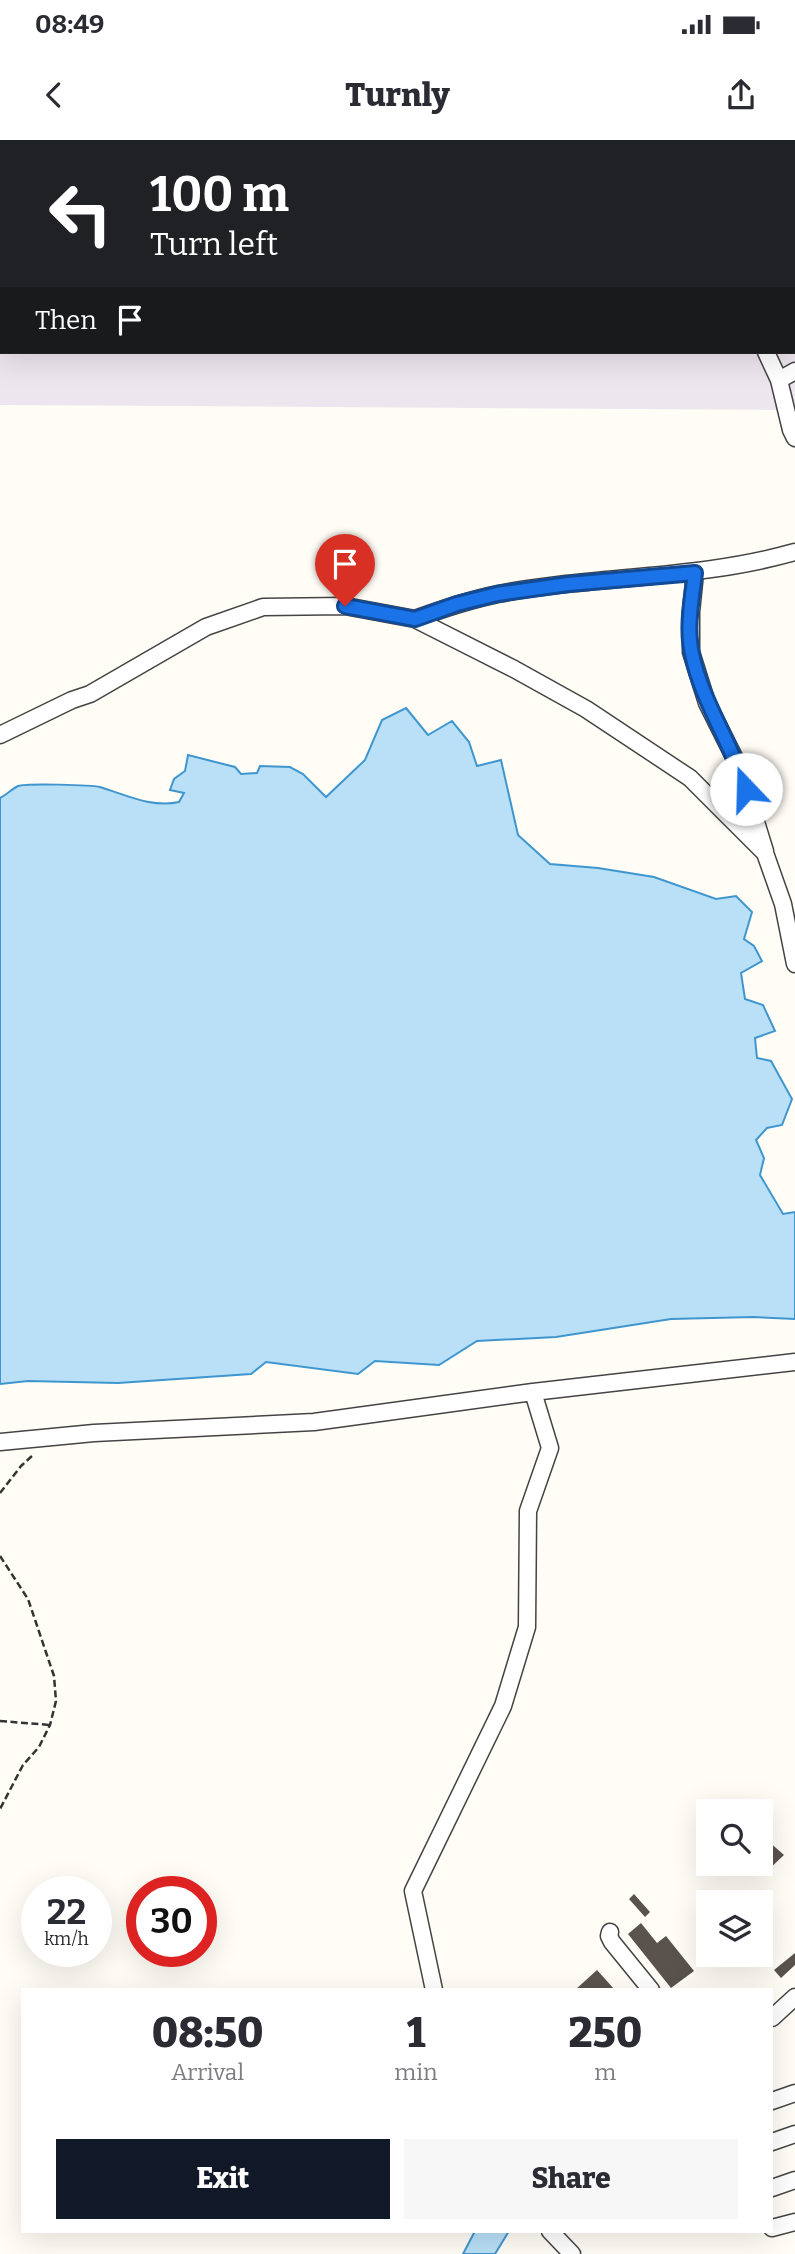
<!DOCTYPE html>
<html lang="en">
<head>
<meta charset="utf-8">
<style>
  body { margin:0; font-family:Bitter,serif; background:#f7f7f7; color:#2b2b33; height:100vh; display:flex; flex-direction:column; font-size:26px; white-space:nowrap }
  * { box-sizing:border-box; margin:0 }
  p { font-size:23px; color:#7c7c81 }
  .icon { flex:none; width:38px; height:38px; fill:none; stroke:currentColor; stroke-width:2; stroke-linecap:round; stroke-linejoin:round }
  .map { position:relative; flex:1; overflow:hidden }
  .drawer { position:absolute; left:21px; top:1848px; width:752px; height:245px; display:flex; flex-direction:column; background:#fff; border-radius:0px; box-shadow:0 7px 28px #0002 }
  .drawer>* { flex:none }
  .top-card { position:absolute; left:0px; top:0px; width:796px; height:214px; box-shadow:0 7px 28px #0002; background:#202124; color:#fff; overflow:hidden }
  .tools { position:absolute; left:696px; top:1659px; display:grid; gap:14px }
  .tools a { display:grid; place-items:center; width:77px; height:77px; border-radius:0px; background:#fff; box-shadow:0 7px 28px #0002; font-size:35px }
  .speed { position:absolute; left:21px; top:1736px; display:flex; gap:14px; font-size:35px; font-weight:700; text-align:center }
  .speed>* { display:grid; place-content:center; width:91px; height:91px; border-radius:50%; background:#fff; box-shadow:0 7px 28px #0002; line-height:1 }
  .speed small { font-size:18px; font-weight:400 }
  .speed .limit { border:10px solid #d22; background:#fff; color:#111 }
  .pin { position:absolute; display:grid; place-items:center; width:60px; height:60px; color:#fff; margin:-72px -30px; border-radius:50% 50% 50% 0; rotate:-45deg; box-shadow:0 0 7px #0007 }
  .pin .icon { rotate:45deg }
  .me { position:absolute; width:77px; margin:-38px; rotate:339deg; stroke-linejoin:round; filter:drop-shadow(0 0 5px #0008) }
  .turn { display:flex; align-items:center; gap:24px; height:147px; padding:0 35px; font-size:32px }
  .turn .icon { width:91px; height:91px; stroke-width:2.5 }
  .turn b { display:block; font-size:49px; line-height:60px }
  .then { display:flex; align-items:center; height:66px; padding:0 35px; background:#0003; gap:14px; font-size:26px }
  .eta { display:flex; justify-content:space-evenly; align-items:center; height:119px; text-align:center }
  .eta b { font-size:42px; font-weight:800; line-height:49px }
  .action { display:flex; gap:14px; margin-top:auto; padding:14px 35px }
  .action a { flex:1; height:80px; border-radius:0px; background:#111827; color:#fff; font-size:28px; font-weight:800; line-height:80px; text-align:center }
  .action a+a { background:#f7f7f7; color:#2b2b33 }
  .status { display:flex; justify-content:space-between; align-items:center; height:49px; padding:0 35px; background:#fff; direction:ltr }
  .status svg { height:19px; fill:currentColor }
  header { display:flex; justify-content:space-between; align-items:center; height:91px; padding:0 35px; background:#fff; font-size:32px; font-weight:800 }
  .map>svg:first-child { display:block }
  .industrial { fill:#eee6ef; fill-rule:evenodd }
  .water { fill:#b9e0f7; stroke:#3f96cf; stroke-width:2 }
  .building { fill:#5a524d }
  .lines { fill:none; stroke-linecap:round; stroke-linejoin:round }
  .minor-casing { stroke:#444; stroke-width:19 }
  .path { stroke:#333; stroke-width:2.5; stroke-dasharray:7 3.5; stroke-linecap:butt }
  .minor { stroke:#fff; stroke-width:16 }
  .route-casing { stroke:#114b97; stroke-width:18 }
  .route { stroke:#1a73e8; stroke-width:12 }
</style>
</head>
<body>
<div class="status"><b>08:49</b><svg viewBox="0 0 49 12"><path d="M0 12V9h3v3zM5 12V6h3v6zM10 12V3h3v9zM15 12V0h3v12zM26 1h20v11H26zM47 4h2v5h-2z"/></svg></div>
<header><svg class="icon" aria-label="back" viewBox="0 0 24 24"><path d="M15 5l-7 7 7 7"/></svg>Turnly<svg class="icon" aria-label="share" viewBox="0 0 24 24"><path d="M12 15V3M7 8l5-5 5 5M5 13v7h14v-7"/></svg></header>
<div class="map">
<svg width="795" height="2114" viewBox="0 0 795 2114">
  <rect width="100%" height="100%" fill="#fffdf5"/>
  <path class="industrial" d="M 0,0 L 795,0 L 795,270 L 0,265 ZM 2,2 L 794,2 L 794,212 L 2,212 Z"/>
  <path class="water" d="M 406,568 L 428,595 L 452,581 L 469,602 L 477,626 L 501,620 L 518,695 L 550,724 L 598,728 L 654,737 L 716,759 L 736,756 L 752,772 L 744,799 L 754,806 L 762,821 L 741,833 L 745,859 L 763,865 L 775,891 L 755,898 L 757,918 L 771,921 L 792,959 L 782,985 L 767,988 L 756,1000 L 764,1018 L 760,1035 L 783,1074 L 795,1072 L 795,1179 L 753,1177 L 671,1179 L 556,1197 L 477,1201 L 439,1225 L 375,1221 L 358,1234 L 266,1222 L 251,1234 L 118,1243 L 28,1241 L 0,1244 L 0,658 C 6,655 12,649 18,646 C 26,643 91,645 100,647 C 126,655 152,668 179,662 L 184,653 L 170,650 L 174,639 L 185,631 L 188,615 L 235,627 L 241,634 L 257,633 L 260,626 L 290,627 L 303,634 L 326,657 L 365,620 L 382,580 Z
    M 475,2091 L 509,2091 L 495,2114 L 463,2114 Z"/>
  <path class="building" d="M 767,1700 L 784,1715 L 766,1732 L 755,1724 L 761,1724 L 761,1707 Z
    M 634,1754 L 650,1772 L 645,1777 L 629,1759 Z
    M 641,1783 L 657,1803 L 666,1796 L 694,1831 L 671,1848 L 628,1794 Z
    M 795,1813 L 795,1825 L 781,1838 L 774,1830 Z
    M 597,1830 L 615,1850 L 575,1850 Z"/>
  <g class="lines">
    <defs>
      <path id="minor" d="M 766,212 L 779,240 L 791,290 L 795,298
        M 779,240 L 795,231
        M 695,433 L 691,472 L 691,512 L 707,563 L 739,627 L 765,711
        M 415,479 C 442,469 469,460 498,454 C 597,435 696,440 795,412
        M 0,595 L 72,560 L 90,554 L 206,487 L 263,467 L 345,466 L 415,479 L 514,529 L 586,569 L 690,638 L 765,713 L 783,764 L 795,824
        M 0,1302 L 94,1293 L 314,1282 L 533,1252 L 795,1222
        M 610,1792 L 609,1796 L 612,1802 L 651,1850
        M 434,1850 L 413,1751 L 503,1566 L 527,1487 L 528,1371 L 550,1308 L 533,1252
        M 772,1878 L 795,1857
        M 772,1961 L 795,1953
        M 772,2002 L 795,1994
        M 772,2048 L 795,2040
        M 772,2088 L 795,2082
        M 550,2091 L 572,2114"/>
    </defs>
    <use href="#minor" class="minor-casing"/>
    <path class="path" d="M 0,1353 L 21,1326 L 32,1316
      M 0,1416 L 28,1459 L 54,1536 L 56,1561 L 50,1585 L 39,1607 L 23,1625 L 0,1669
      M 0,1581 L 50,1585"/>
    <use href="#minor" class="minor"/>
  </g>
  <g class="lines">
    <defs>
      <path id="route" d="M 345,466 L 415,479 L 457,464 L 497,454 L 568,444 L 695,433 C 692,458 686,488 692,514 C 702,562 731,602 746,649"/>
    </defs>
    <use href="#route" class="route-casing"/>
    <use href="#route" class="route"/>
  </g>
</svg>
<div class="tools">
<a><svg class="icon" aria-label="search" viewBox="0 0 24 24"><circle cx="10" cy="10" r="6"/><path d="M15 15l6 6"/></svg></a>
<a><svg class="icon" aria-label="layers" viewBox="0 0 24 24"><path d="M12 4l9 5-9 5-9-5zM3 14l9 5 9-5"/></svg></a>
</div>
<div class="speed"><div>22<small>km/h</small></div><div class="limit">30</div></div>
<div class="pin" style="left:345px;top:466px;background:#d93025"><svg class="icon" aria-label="arrive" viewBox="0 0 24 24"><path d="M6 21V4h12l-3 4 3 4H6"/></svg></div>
<svg class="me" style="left:746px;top:649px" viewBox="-20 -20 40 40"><circle r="19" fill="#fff"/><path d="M0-13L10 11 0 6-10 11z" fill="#1a73e8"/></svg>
<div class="top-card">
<div class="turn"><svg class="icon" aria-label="left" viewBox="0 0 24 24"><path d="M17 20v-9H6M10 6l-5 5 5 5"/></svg><div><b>100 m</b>Turn left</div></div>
<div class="then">Then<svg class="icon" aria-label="arrive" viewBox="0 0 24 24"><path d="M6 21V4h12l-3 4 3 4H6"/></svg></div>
</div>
<section class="drawer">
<div class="eta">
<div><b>08:50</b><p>Arrival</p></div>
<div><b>1</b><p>min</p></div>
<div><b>250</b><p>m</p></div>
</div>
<div class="action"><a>Exit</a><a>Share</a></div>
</section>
</div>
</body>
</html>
